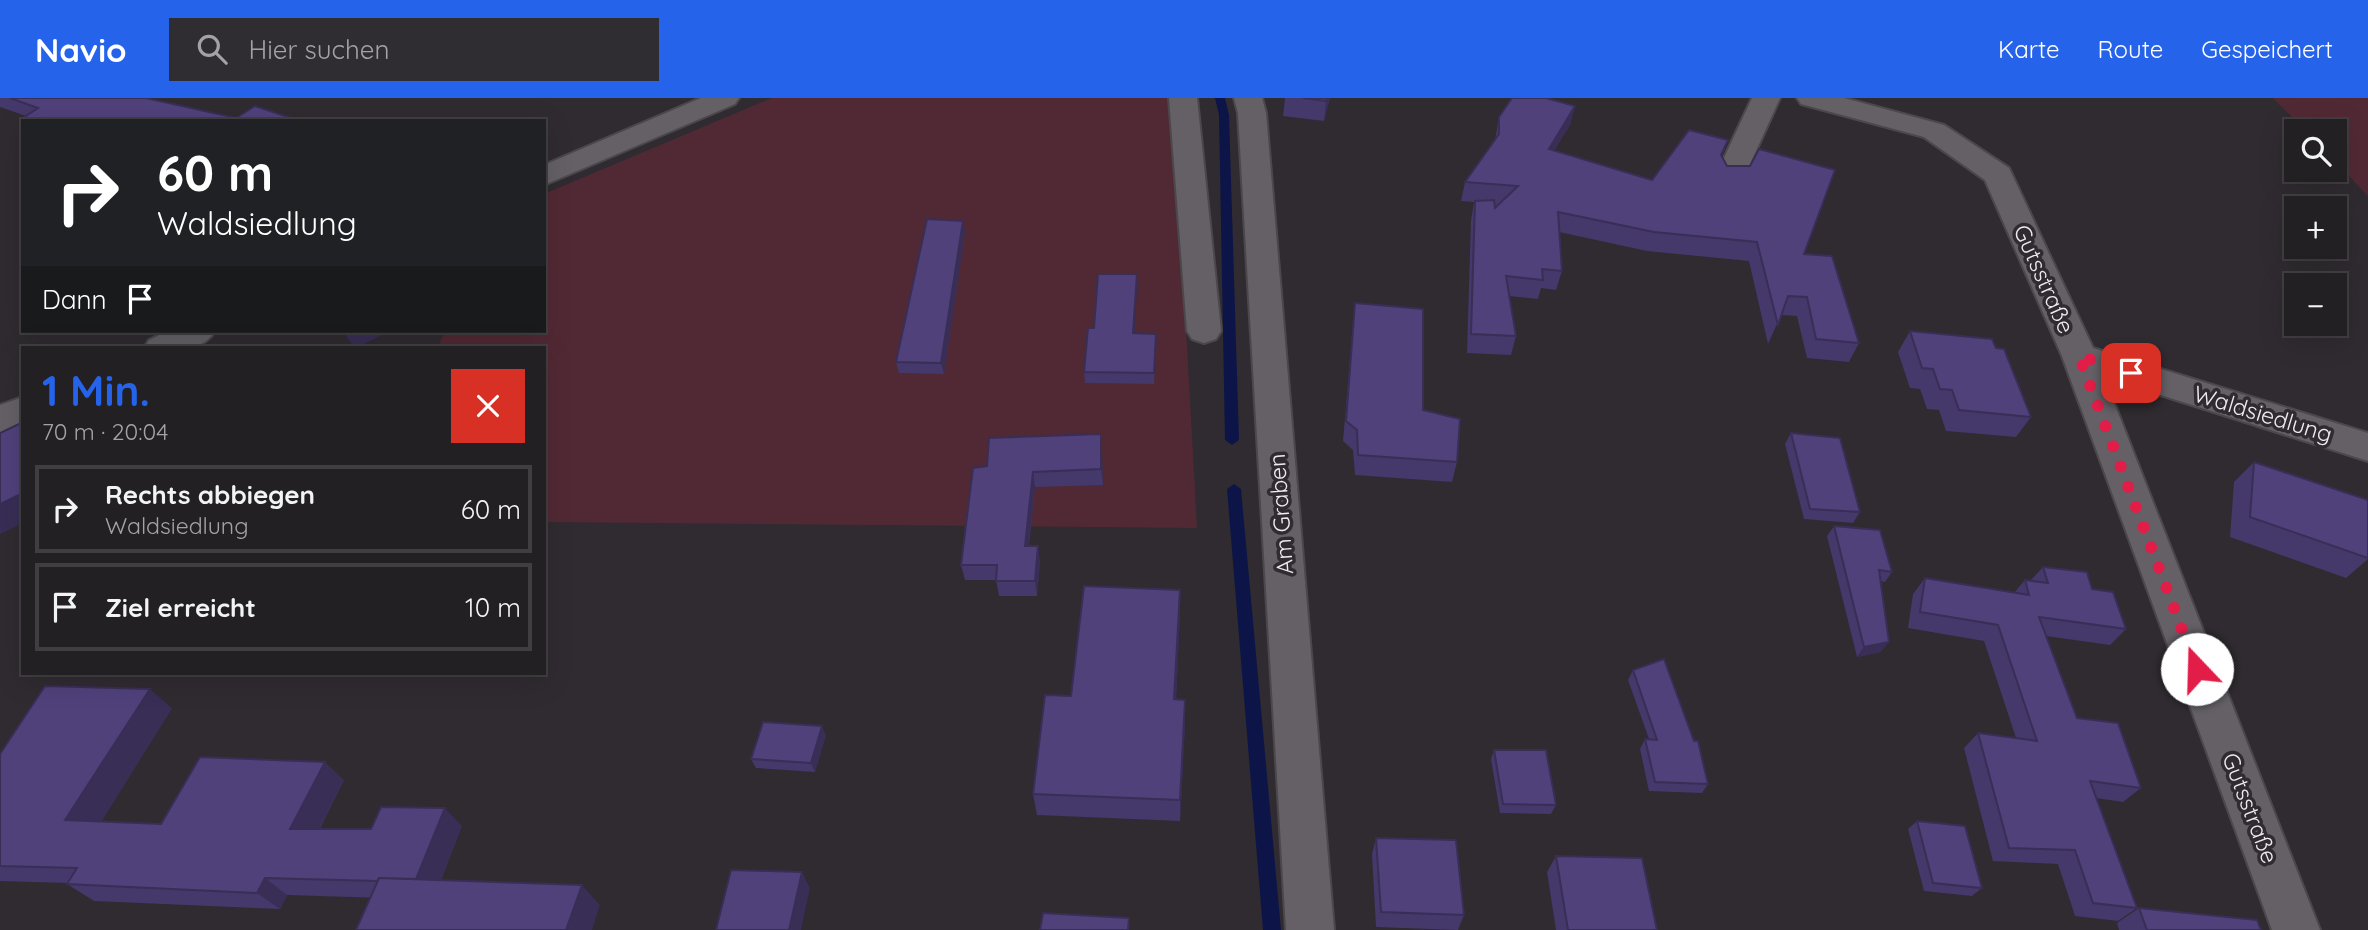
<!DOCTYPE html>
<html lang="de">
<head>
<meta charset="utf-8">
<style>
  body { margin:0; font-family:Quicksand,sans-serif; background:#2f2d31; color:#f1f3f6; height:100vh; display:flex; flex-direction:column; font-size:26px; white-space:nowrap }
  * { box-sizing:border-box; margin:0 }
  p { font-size:23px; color:#a3a3a6 }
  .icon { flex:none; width:38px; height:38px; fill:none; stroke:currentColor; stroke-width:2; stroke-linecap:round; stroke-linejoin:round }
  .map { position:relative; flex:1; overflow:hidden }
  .panel { position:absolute; left:21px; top:248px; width:525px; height:329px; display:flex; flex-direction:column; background:#232024; border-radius:0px; box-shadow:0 7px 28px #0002,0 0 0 2px #403e41 }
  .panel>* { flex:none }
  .guide { position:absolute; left:21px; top:21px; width:525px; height:214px; border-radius:0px; box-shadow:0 7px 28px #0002,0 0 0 2px #403e41; background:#202124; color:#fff; overflow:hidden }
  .buttons { position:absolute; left:2284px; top:21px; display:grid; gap:14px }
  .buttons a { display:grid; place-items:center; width:63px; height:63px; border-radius:0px; background:#232024; box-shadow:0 7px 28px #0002,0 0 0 2px #403e41; font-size:35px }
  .pin { position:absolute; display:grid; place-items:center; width:60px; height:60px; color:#fff; margin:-30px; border-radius:14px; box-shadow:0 4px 10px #0006 }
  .me { position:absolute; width:77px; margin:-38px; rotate:339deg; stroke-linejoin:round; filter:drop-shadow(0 0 5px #0008) }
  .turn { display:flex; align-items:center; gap:24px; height:147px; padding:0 21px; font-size:32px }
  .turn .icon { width:91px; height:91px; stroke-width:2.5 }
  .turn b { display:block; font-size:49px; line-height:60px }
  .then { display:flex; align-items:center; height:66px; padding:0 21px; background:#0003; gap:14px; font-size:26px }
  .round { display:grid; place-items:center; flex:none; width:74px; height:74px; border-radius:0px; background:#2f2d31 }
  .overview { display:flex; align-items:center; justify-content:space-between; height:119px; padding:0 21px }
  h1 { font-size:42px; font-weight:700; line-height:52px; color:#2563eb }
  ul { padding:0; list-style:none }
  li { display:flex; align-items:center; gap:21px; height:88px; margin:0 14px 10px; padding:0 7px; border:4px solid #403e41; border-radius:0px }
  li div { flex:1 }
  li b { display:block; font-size:26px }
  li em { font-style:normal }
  header { display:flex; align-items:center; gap:42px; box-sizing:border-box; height:98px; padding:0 35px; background:#2563eb; color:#fff }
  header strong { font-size:33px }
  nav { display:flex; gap:38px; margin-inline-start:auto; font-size:24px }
  .search { width:490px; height:63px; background:#2f2d31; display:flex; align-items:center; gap:18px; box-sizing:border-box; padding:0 24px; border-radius:0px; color:#a3a3a6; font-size:26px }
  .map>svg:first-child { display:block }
  .green { fill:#512934 }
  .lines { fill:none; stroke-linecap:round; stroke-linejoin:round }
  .stream { fill:#0d1548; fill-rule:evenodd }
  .minor-casing { stroke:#4b484c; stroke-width:4 }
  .minor { fill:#646066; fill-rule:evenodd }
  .wall { fill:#45386a }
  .shaded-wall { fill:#382e56 }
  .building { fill:#50417b; stroke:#382e56; stroke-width:2 }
  .route { stroke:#e11d48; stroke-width:12; stroke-dasharray:0 21.6 }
  .labels { text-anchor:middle; stroke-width:7; stroke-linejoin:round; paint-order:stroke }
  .street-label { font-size:23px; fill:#eeebef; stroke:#2f2b30 }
</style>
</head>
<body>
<header>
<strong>Navio</strong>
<div class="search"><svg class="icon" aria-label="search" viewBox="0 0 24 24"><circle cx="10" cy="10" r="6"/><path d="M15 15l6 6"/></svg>Hier suchen</div>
<nav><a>Karte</a><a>Route</a><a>Gespeichert</a></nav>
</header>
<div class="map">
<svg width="2368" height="832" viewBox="0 0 2368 832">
  <rect width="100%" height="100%" fill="#2f2b30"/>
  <path class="green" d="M 772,0 L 1170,0 L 1175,30 L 1197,430 L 544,424 L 544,250 L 437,250 L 445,233 L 544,233 L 544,96 Z
    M 2273,0 L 2368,0 L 2368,98 L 2335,63 L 2334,33 L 2306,33 Z"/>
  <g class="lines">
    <path class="stream" d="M 1215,0 L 1225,0 L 1229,17 L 1239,342 L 1232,347 L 1225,342 L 1219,17 Z
      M 1234,386 L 1241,391 L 1281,832 L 1263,832 L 1227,391 Z"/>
    <defs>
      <path id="minor" d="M 701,0 L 739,0 L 735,6 L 544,87 L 544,67 Z
        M 1169,0 L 1197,0 L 1221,233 L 1216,241 L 1204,245 L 1192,241 L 1187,233 Z
        M 1234,0 L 1262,0 L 1266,15 L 1334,832 L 1286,832 L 1238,15 Z
        M 1752,0 L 1780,0 L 1742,84 L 1731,86 L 1720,84 L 1716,77 Z
        M 1797,0 L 1844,0 L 1944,27 L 2009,70 L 2093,250 L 2368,335 L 2368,363 L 2104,279 L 2320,832 L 2272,832 L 2062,258 L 1985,82 L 1924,39 L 1801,6 Z
        M 168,233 L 215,233 C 201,257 168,250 144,250 L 149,242 Z
        M 23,299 L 23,327 L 0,335 L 0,307 Z"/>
    </defs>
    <use href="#minor" class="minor-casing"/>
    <use href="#minor" class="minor"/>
  </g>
  <path class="wall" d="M 0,0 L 146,0 L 236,20 L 300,23 L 25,23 L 23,20 L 26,18 L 0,9 Z
    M 1285,0 L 1330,0 L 1324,23 L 1283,18 Z
    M 1575,8 L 1570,27 L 1554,52 L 1652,82 L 1722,58 L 1727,68 L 1804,156 L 1859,245 L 1849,264 L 1807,260 L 1797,218 L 1781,217 L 1768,246 L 1749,163 L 1647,153 L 1559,134 L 1562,173 L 1556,192 L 1541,190 L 1538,201 L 1509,198 L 1516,238 L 1511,257 L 1467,255 L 1471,122 L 1474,104 L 1461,103 L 1465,84 L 1495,42 L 1499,19 Z
    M 963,123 L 965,134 L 944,276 L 899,275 L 896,264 Z
    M 1137,176 L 1134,235 L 1156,246 L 1154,286 L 1085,285 L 1084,274 L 1094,230 Z
    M 1355,205 L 1423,312 L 1457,364 L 1452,384 L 1355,377 L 1353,352 L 1343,343 L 1353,226 Z
    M 1910,233 L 1996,250 L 2031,319 L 2016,339 L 1946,333 L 1939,312 L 1927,311 L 1920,291 L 1910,290 L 1898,254 Z
    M 1791,335 L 1860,414 L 1853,425 L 1804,421 L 1785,346 Z
    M 1101,336 L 1103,387 L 1035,389 L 1029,448 L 1040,463 L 1037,498 L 999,498 L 996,482 L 965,482 L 961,467 L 987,368 Z
    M 2254,364 L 2368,402 L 2368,461 L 2346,480 L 2230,439 L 2234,384 Z
    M 1834,428 L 1892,474 L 1885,484 L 1880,483 L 1881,554 L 1857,559 L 1827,438 Z
    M 2043,469 L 2092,491 L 2126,531 L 2110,547 L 2046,538 L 2077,620 L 2141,690 L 2123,704 L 2096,700 L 2137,810 L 2118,823 L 2075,818 L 2058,766 L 1993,763 L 1964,650 L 1978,635 L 2016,640 L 1984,543 L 1908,530 L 1913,496 L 1925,480 L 2014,495 L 2025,482 L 2031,482 Z
    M 1180,492 L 1180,516 L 1176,601 L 1185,625 L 1180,723 L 1037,717 L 1033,696 L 1071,598 Z
    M 1633,572 L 1708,686 L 1702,695 L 1649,693 L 1640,651 L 1645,641 L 1649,641 L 1628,582 Z
    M 172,610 L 101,724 L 161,726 L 344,682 L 320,731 L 371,731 L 462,728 L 441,782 L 600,807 L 287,797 L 280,811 L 94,803 L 67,786 L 68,785 L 0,783 L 0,656 Z
    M 826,637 L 815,674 L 756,670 L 751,661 Z
    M 1494,652 L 1556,707 L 1551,716 L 1500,715 L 1491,661 Z
    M 1917,723 L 1982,790 L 1972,798 L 1924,793 L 1908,731 Z
    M 1376,740 L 1464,817 L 1458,832 L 1376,829 L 1372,756 Z
    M 1556,758 L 1657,832 L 1556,832 L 1547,774 Z
    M 2139,810 L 2261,832 L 2119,832 L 2117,825 Z"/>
  <path class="shaded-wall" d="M 1327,0 L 1330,0 L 1324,23 L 1326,3 Z
    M 1575,8 L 1570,27 L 1544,70 L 1549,51 Z
    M 963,123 L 965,134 L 944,276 L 941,265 Z
    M 1137,176 L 1137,187 L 1134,246 L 1133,235 Z
    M 342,233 L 391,233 L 355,250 Z
    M 1101,336 L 1102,351 L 1103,387 L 1101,371 Z
    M 1033,374 L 1035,389 L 1027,463 L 1025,448 Z
    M 23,395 L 23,425 L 0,436 L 0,406 Z
    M 1038,448 L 1040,463 L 1037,498 L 1035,483 Z
    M 1180,492 L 1180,516 L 1175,624 L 1174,601 Z
    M 1889,544 L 1881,554 L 1857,559 L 1864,549 Z
    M 150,591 L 172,610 L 91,740 L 65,722 Z
    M 1185,602 L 1185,625 L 1180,723 L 1180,702 Z
    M 822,628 L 826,637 L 815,674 L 811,665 Z
    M 325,664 L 344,682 L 311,748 L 290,731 Z
    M 445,710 L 462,728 L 433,801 L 415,784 Z
    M 802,774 L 810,790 L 801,832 L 789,832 Z
    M 265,780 L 287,797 L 280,811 L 257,795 Z
    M 582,787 L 600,807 L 592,832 L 566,832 Z"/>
  <path class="building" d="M 10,0 L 146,0 L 236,20 L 255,8 L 300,23 L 35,23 L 23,20 L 38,10 Z
    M 1303,0 L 1327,0 L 1326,3 Z
    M 1512,0 L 1546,0 L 1575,8 L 1549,51 L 1652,82 L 1689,32 L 1728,42 L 1721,57 L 1727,68 L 1750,68 L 1759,51 L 1835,72 L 1804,156 L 1832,158 L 1859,245 L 1816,241 L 1807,199 L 1788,198 L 1778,227 L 1757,144 L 1654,134 L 1558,114 L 1562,173 L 1542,171 L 1543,182 L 1506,178 L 1516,238 L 1471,236 L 1475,103 L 1494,102 L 1495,110 L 1518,88 L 1465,84 L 1499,36 L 1499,19 Z
    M 927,121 L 963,123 L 941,265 L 896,264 Z
    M 1098,176 L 1137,176 L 1133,235 L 1156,236 L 1154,275 L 1084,274 L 1088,230 L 1094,230 Z
    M 1355,205 L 1423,211 L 1423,312 L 1460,321 L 1457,364 L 1358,357 L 1357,332 L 1346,323 Z
    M 1910,233 L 1992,241 L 1996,250 L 2004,251 L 2031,319 L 1959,312 L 1952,292 L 1940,291 L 1933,271 L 1922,270 Z
    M 23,324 L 23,395 L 0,406 L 0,335 Z
    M 1791,335 L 1840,340 L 1860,414 L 1810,411 Z
    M 1101,336 L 1101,371 L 1033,374 L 1025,448 L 1038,448 L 1035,483 L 996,483 L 997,467 L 961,467 L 973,370 L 987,368 L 989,340 Z
    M 2254,364 L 2368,402 L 2368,460 L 2250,419 Z
    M 1834,428 L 1880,432 L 1892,474 L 1879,472 L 1889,544 L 1864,549 Z
    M 2043,469 L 2087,474 L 2092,491 L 2113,494 L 2126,531 L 2039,519 L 2077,620 L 2118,625 L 2141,690 L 2090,683 L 2137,810 L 2093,805 L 2075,752 L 2009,750 L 1978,635 L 2037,643 L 1998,527 L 1920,514 L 1925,480 L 2029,497 L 2025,482 L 2048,485 Z
    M 1084,488 L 1180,492 L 1174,601 L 1185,602 L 1180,702 L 1033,696 L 1045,597 L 1071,598 Z
    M 1664,561 L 1694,643 L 1698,643 L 1708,686 L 1655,684 L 1645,641 L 1657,642 L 1633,572 Z
    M 45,588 L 150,591 L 65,722 L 161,726 L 200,659 L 325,664 L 290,731 L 371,731 L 381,709 L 445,710 L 416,781 L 379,780 L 377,783 L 265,780 L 257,795 L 67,786 L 77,770 L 0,768 L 0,656 Z
    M 763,624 L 822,628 L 811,665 L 751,661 Z
    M 1494,652 L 1546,652 L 1556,707 L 1503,706 Z
    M 1917,723 L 1965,728 L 1982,790 L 1933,785 Z
    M 1376,740 L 1456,742 L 1464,817 L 1381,814 Z
    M 1556,758 L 1642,760 L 1657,832 L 1568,832 Z
    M 731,772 L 802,774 L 789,832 L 716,832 Z
    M 379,780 L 582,787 L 566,832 L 356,832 Z
    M 2139,810 L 2257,822 L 2261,832 L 2147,832 Z
    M 1043,815 L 1129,820 L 1128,832 L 1040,832 Z"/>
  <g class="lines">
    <path class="route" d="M 2131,275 L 2079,258 L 2197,571"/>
  </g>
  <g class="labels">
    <g class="street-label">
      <text transform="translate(2044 181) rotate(66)" y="8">Gutsstraße</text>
      <text transform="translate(2263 316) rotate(17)" y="8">Waldsiedlung</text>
      <text transform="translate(1281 416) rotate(-94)" y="8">Am Graben</text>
      <text transform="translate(2250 710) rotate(69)" y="8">Gutsstraße</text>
    </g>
  </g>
</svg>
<div class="buttons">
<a><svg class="icon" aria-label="search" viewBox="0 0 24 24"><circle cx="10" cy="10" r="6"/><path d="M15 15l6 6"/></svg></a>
<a>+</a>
<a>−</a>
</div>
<div class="pin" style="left:2131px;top:275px;background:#d93025"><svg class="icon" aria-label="arrive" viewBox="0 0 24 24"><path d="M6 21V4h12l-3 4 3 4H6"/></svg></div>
<svg class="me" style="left:2197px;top:571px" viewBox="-20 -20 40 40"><circle r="19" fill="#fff"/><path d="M0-13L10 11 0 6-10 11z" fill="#e11d48"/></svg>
<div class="guide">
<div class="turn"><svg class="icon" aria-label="right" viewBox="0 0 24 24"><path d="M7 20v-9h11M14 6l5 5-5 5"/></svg><div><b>60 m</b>Waldsiedlung</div></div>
<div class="then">Dann<svg class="icon" aria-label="arrive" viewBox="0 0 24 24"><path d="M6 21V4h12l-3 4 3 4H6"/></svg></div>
</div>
<section class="panel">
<div class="overview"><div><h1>1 Min.</h1><p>70 m · 20:04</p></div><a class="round" style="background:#d93025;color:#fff"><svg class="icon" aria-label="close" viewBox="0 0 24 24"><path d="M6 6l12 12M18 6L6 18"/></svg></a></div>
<ul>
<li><svg class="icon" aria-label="right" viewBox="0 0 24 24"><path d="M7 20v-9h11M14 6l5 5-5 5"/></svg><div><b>Rechts abbiegen</b><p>Waldsiedlung</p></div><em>60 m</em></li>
<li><svg class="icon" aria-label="arrive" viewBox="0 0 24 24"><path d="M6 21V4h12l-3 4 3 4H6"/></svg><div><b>Ziel erreicht</b></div><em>10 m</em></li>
</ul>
</section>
</div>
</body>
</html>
